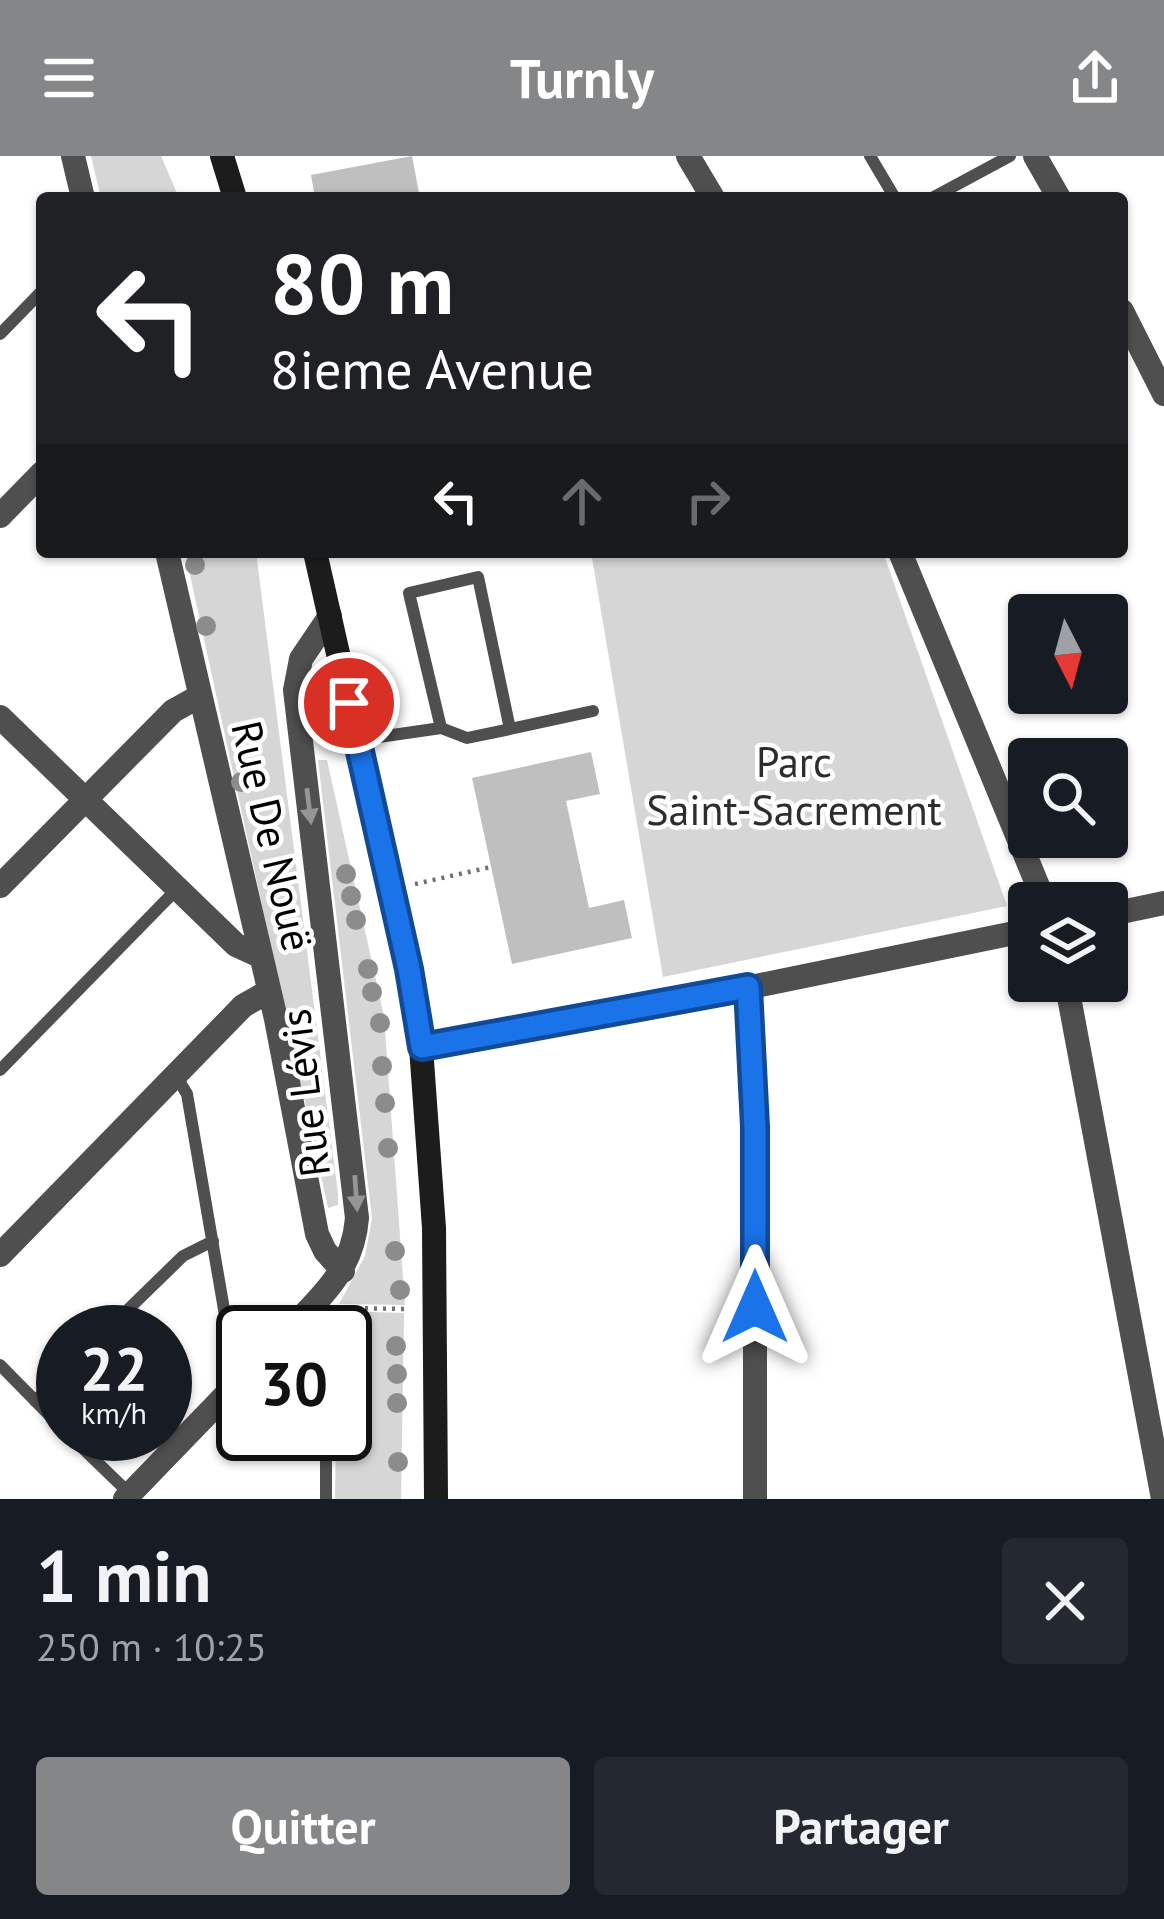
<!DOCTYPE html>
<html lang="fr">
<head>
<meta charset="utf-8">
<style>
  body { margin:0; font-family:"PT Sans",sans-serif; background:#242831; color:#f1f3f6; height:100vh; display:flex; flex-direction:column; font-size:45px; white-space:nowrap }
  * { box-sizing:border-box; margin:0 }
  p { font-size:39px; color:#9ea1a6 }
  .icon { flex:none; width:66px; height:66px; fill:none; stroke:currentColor; stroke-width:2; stroke-linecap:round; stroke-linejoin:round }
  .map { position:relative; height:1343px; overflow:hidden }
  .drawer { display:flex; flex-direction:column; background:#171b24; flex:1 }
  .drawer>* { flex:none }
  .banner { position:absolute; left:36px; top:36px; width:1092px; height:366px; border-radius:12px; box-shadow:0 3px 9px #0004; background:#202124; color:#fff; overflow:hidden }
  .needle { width:78px; rotate:174deg }
  .buttons { position:absolute; left:1008px; top:438px; display:grid; gap:24px }
  .buttons a { display:grid; place-items:center; width:120px; height:120px; border-radius:12px; background:#171b24; box-shadow:0 3px 9px #0004; font-size:60px }
  .speed { position:absolute; left:36px; top:1149px; display:flex; gap:24px; font-size:60px; font-weight:700; text-align:center }
  .speed>* { display:grid; place-content:center; width:156px; height:156px; border-radius:50%; background:#171b24; box-shadow:0 3px 9px #0004; line-height:1 }
  .speed small { font-size:30px; font-weight:400 }
  .speed .limit { border:6px solid #111; border-radius:18px; background:#fff; color:#111 }
  .pin { position:absolute; display:grid; place-items:center; width:102px; height:102px; color:#fff; margin:-51px; border:6px solid #fff; border-radius:50%; box-shadow:0 3px 12px #0007 }
  .me { position:absolute; width:132px; margin:-66px; rotate:0deg; stroke-linejoin:round; filter:drop-shadow(0 0 9px #0008) }
  .turn { display:flex; align-items:center; gap:42px; height:252px; padding:0 36px; font-size:54px }
  .turn .icon { width:156px; height:156px; stroke-width:2.5 }
  .turn b { display:block; font-size:84px; line-height:102px }
  .lanes { display:flex; align-items:center; height:114px; padding:0 36px; background:#0003; justify-content:center; gap:60px; direction:ltr }
  .lanes .off { opacity:.35 }
  .round { display:grid; place-items:center; flex:none; width:126px; height:126px; border-radius:12px; background:#242831 }
  .summary { display:flex; align-items:center; justify-content:space-between; height:204px; padding:0 36px }
  h1 { font-size:72px; font-weight:800; line-height:90px }
  .primary-button { display:flex; gap:24px; margin-top:auto; padding:24px 36px }
  .primary-button a { flex:1; height:138px; border-radius:12px; background:#858687; color:#fff; font-size:48px; font-weight:800; line-height:138px; text-align:center }
  .primary-button a+a { background:#242831; color:#f1f3f6 }
  header { display:flex; justify-content:space-between; align-items:center; height:156px; padding:0 36px; background:#858687; color:#fff; font-size:54px; font-weight:800 }
  .map>svg:first-child { display:block }
  .green { fill:#d6d6d6 }
  .building { fill:#bfbfbf }
  .lines { fill:none; stroke-linecap:round; stroke-linejoin:round }
  .path { stroke:#717171; stroke-width:4.5; stroke-dasharray:3 6; stroke-linecap:butt }
  .lane { stroke:#4f4f4f; stroke-width:12 }
  .street { stroke:#4f4f4f; stroke-width:24 }
  .secondary { stroke:#1c1c1c; stroke-width:24 }
  .tree { fill:#8c8c8c }
  .oneway { fill:#959595 }
  .route-casing { stroke:#114b97; stroke-width:30 }
  .route { stroke:#1a73e8; stroke-width:21 }
  .labels { text-anchor:middle; stroke-width:9; stroke-linejoin:round; paint-order:stroke }
  .park-label { font-size:42px; fill:#2d2d2d; stroke:#fff }
  .street-label { font-size:42px; fill:#000; stroke:#fff }
</style>
</head>
<body>
<header><svg class="icon" aria-label="menu" viewBox="0 0 24 24"><path d="M4 6h16M4 12h16M4 18h16"/></svg>Turnly<svg class="icon" aria-label="share" viewBox="0 0 24 24"><path d="M12 15V3M7 8l5-5 5 5M5 13v7h14v-7"/></svg></header>
<div class="map">
<svg width="1164" height="1343" viewBox="0 0 1164 1343">
  <rect width="100%" height="100%" fill="#fff"/>
  <path class="green" d="M 91,0 L 161,0 L 179,42 L 101,42 Z
    M 185,396 L 256,396 L 338,1038 L 338,1049 L 328,1052 Z
    M 591,396 L 883,396 L 1007,750 L 663,821 Z
    M 318,604 L 327,604 L 384,860 L 405,1149 L 339,1148 L 365,1100 L 372,1062 Z
    M 340,1155 L 404,1157 L 401,1343 L 335,1343 L 336,1278 L 345,1278 L 345,1176 L 336,1176 L 336,1159 Z"/>
  <path class="building" d="M 412,0 L 420,42 L 315,42 L 311,19 Z
    M 591,596 L 600,638 L 566,645 L 589,752 L 624,744 L 632,782 L 512,808 L 472,622 Z"/>
  <g class="lines">
    <path class="path" d="M 415,728 L 491,711
      M 347,1152 L 408,1153"/>
    <path class="lane" d="M 870,0 L 895,42
      M 932,42 L 1010,0
      M 0,178 L 42,135
      M 510,573 L 593,555
      M 358,584 L 441,572 L 467,582 L 510,573 L 478,421 L 409,437 L 441,572
      M 0,914 L 177,733
      M 176,920 L 187,938 L 232,1200 L 243,1219
      M 310,1154 L 324,1167 L 326,1176
      M 105,1176 L 183,1100 L 213,1085
      M 0,1209 L 63,1273
      M 35,1245 L 63,1218
      M 68,1278 L 130,1338
      M 326,1343 L 326,1278"/>
    <path class="street" d="M 73,0 L 83,42
      M 688,0 L 713,42
      M 1035,0 L 1059,42
      M 1122,155 L 1164,238
      M 0,360 L 42,317
      M 167,396 L 276,863 L 317,1078 L 325,1095 L 343,1115
      M 900,396 L 1045,747
      M 0,561 L 236,789 L 260,800
      M 0,730 L 173,555 L 200,540
      M 1107,759 L 1164,747
      M 1066,825 L 1163,1343
      M 748,831 L 755,971 L 755,1343
      M 421,891 L 717,838 L 1029,774
      M 0,1099 L 243,850 L 269,835
      M 287,1176 C 322,1140 353,1114 357,1062 L 295,534 L 301,503 L 330,460
      M 125,1343 L 243,1221"/>
    <path class="secondary" d="M 222,0 L 235,42
      M 315,396 L 405,793 L 421,891 L 434,1072 L 436,1343"/>
  </g>
  <g class="tree">
    <circle cx="195" cy="409" r="10"/>
    <circle cx="206" cy="470" r="10"/>
    <circle cx="241" cy="626" r="10"/>
    <circle cx="346" cy="718" r="10"/>
    <circle cx="351" cy="740" r="10"/>
    <circle cx="356" cy="764" r="10"/>
    <circle cx="368" cy="813" r="10"/>
    <circle cx="372" cy="836" r="10"/>
    <circle cx="380" cy="867" r="10"/>
    <circle cx="382" cy="910" r="10"/>
    <circle cx="385" cy="947" r="10"/>
    <circle cx="388" cy="992" r="10"/>
    <circle cx="395" cy="1095" r="10"/>
    <circle cx="400" cy="1134" r="10"/>
    <circle cx="396" cy="1190" r="10"/>
    <circle cx="397" cy="1218" r="10"/>
    <circle cx="397" cy="1247" r="10"/>
    <circle cx="347" cy="1294" r="10"/>
    <circle cx="398" cy="1306" r="10"/>
  </g>
  <defs><path id="oneway-solid" d="M-6-.8H1V-3.2L6.5 0L1 3.2V.8H-6Z" transform="scale(3)"/></defs>
  <g class="oneway">
    <use href="#oneway-solid" transform="translate(309 650) rotate(83)"/>
    <use href="#oneway-solid" transform="translate(356 1037) rotate(86)"/>
  </g>
  <g class="lines">
    <defs>
      <path id="route" d="M 349,547 L 409,813 L 422,891 L 748,831 L 755,971 L 755,1151"/>
    </defs>
    <use href="#route" class="route-casing"/>
    <use href="#route" class="route"/>
  </g>
  <g class="labels">
    <g class="park-label">
      <text x="794" y="621">Parc<tspan x="794" dy="48">Saint-Sacrement</tspan></text>
    </g>
    <g class="street-label">
      <text transform="translate(272 680) rotate(77)" y="15">Rue De Nouë</text>
      <text transform="translate(305 937) rotate(-97)" y="15">Rue Lévis</text>
    </g>
  </g>
</svg>
<div class="buttons">
<a><svg class="needle" viewBox="-14 -14 28 28"><path d="M0-13l5 13h-10z" fill="#e53935"/><path d="M0 13l5-13h-10z" fill="#9ea1a6"/></svg></a>
<a><svg class="icon" aria-label="search" viewBox="0 0 24 24"><circle cx="10" cy="10" r="6"/><path d="M15 15l6 6"/></svg></a>
<a><svg class="icon" aria-label="layers" viewBox="0 0 24 24"><path d="M12 4l9 5-9 5-9-5zM3 14l9 5 9-5"/></svg></a>
</div>
<div class="speed"><div>22<small>km/h</small></div><div class="limit">30</div></div>
<div class="pin" style="left:349px;top:547px;background:#d93025"><svg class="icon" aria-label="arrive" viewBox="0 0 24 24"><path d="M6 21V4h12l-3 4 3 4H6"/></svg></div>
<svg class="me" style="left:755px;top:1151px" viewBox="-20 -20 40 40"><path d="M0-17L14 15 0 8-14 15z" fill="#1a73e8" stroke="#fff" stroke-width="4"/></svg>
<div class="banner">
<div class="turn"><svg class="icon" aria-label="left" viewBox="0 0 24 24"><path d="M17 20v-9H6M10 6l-5 5 5 5"/></svg><div><b>80 m</b>8ieme Avenue</div></div>
<div class="lanes"><svg class="icon" aria-label="left" viewBox="0 0 24 24"><path d="M17 20v-9H6M10 6l-5 5 5 5"/></svg><svg class="icon off" aria-label="ahead" viewBox="0 0 24 24"><path d="M12 20V5M6 11l6-6 6 6"/></svg><svg class="icon off" aria-label="right" viewBox="0 0 24 24"><path d="M7 20v-9h11M14 6l5 5-5 5"/></svg></div>
</div>
</div>
<section class="drawer">
<div class="summary"><div><h1>1 min</h1><p>250 m · 10:25</p></div><a class="round"><svg class="icon" aria-label="close" viewBox="0 0 24 24"><path d="M6 6l12 12M18 6L6 18"/></svg></a></div>
<div class="primary-button"><a>Quitter</a><a>Partager</a></div>
</section>
</body>
</html>
